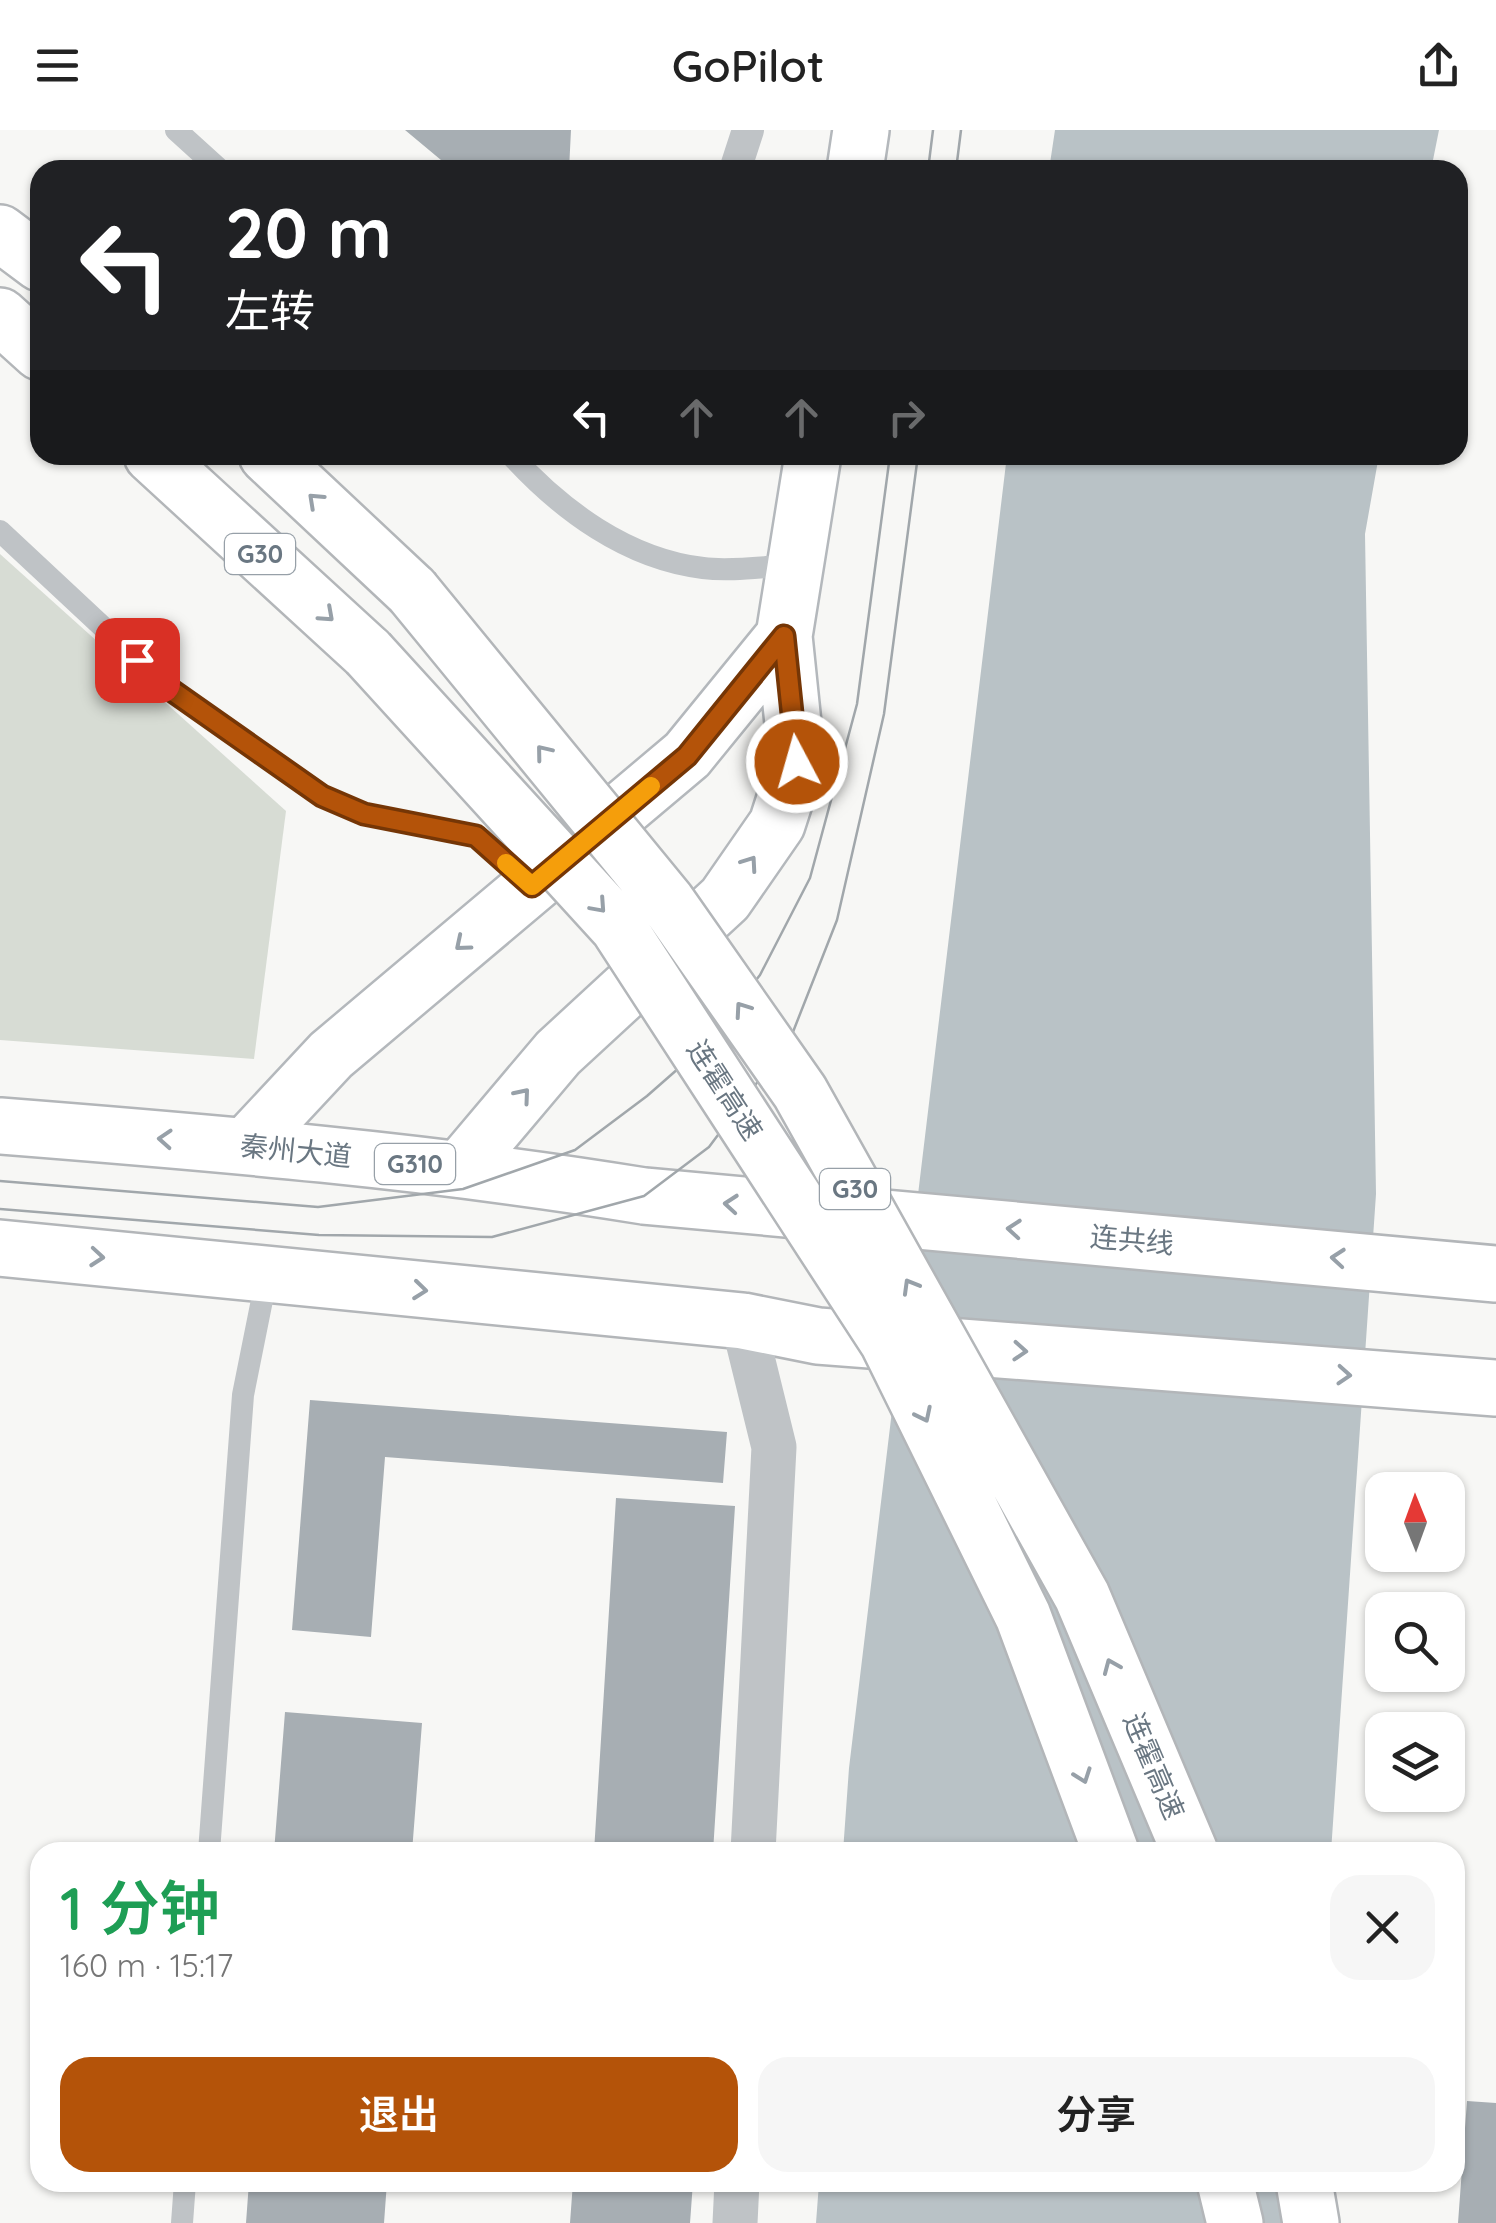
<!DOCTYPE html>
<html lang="zh">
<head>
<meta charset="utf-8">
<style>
  body { margin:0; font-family:Quicksand,"Noto Sans SC",sans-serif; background:#f6f6f6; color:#222; height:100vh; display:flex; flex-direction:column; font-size:38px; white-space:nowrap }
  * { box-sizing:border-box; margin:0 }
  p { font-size:32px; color:#767676 }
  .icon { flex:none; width:55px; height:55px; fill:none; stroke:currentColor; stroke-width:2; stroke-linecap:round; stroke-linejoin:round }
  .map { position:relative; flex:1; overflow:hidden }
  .panel { position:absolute; left:30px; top:1712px; width:1435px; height:350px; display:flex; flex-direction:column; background:#fff; border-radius:30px; box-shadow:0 2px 8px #0004 }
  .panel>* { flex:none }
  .banner { position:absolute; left:30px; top:30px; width:1438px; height:305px; border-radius:30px; box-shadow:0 2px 8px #0004; background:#202124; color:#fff; overflow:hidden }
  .needle { width:65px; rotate:359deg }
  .buttons { position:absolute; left:1365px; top:1342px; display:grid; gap:20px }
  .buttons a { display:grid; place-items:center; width:100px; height:100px; border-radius:20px; background:#fff; box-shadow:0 2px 8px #0004; font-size:50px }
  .pin { position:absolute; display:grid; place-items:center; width:85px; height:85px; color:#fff; margin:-42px; border-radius:20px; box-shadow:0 5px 15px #0006 }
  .me { position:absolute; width:110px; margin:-55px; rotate:354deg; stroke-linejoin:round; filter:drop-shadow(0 0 8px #0008) }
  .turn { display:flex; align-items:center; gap:35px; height:210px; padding:0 30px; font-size:45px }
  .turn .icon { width:130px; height:130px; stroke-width:2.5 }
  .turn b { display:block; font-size:70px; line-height:85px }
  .lanes { display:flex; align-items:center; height:95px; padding:0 30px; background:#0003; justify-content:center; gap:50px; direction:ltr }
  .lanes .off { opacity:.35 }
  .round { display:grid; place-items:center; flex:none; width:105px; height:105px; border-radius:30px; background:#f6f6f6 }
  .headline { display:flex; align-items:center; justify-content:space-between; height:170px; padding:0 30px }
  h1 { font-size:60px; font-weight:600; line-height:75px; color:#1e9e55 }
  .action { display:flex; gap:20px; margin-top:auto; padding:20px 30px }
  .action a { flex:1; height:115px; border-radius:30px; background:#b45309; color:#fff; font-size:40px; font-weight:600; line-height:115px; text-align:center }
  .action a+a { background:#f6f6f6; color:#222 }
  header { display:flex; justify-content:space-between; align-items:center; height:130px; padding:0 30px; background:#fff; font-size:45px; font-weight:600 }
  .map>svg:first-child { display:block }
  .green { fill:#d7dcd4 }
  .water { fill:#b9c2c6 }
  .building { fill:#a7aeb3 }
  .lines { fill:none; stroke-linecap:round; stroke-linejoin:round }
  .secondary-casing { stroke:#b4b8bc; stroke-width:60 }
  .trunk-casing { stroke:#b3b6b9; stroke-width:60 }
  .motorway-casing { stroke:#b3b6b9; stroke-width:60 }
  .service { stroke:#bfc3c6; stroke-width:22 }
  .pedestrian { stroke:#bfc3c6; stroke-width:32 }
  .minor { stroke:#bfc3c6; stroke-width:45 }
  .secondary { stroke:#fff; stroke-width:55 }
  .trunk { stroke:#fff; stroke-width:55 }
  .motorway { stroke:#fff; stroke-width:55 }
  .tram { stroke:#a1a7ab; stroke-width:2.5 }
  .motorway-bridge-casing { stroke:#b3b6b9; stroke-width:60; stroke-linecap:butt }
  .motorway-bridge { stroke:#fff; stroke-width:55 }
  .oneway { stroke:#97a0a8 }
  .route-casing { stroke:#753606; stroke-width:25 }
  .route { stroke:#b45309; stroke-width:18 }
  .slow { stroke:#f59e0b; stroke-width:18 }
  .labels { text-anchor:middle; stroke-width:10; stroke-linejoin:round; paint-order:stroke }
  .shield { fill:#fff; stroke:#97a0a8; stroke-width:2.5 }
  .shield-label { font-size:25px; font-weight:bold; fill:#6a7782 }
  .street-label { font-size:28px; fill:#6a7782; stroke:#fff }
</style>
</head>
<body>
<header><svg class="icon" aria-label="menu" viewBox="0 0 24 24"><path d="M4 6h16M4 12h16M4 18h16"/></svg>GoPilot<svg class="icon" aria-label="share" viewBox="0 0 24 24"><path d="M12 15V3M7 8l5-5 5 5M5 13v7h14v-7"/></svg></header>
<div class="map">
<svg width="1496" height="2093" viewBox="0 0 1496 2093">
  <rect width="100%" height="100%" fill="#f7f7f5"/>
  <path class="green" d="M 0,424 L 286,681 L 254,929 L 0,910 Z"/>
  <path class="water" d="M 1055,0 L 1439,0 L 1431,40 L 1049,40 Z
    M 1007,325 L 1379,325 L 1365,404 L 1376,1064 L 1331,1722 L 843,1722 L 849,1638 Z
    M 819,2053 L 1309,2053 L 1306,2093 L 816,2093 Z"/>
  <path class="building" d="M 405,0 L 571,0 L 569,40 L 453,40 Z
    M 310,1270 L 727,1302 L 723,1353 L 385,1327 L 371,1507 L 292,1500 Z
    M 616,1368 L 735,1376 L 713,1722 L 594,1722 Z
    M 285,1582 L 422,1593 L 412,1722 L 274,1722 Z
    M 1467,1971 L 1496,1973 L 1496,2093 L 1458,2093 Z
    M 249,2052 L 387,2052 L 384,2093 L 246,2093 Z
    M 573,2052 L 693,2052 L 690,2093 L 570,2093 Z"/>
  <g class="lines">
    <defs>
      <path id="secondary" d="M 855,40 L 861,0
        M 247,1015 L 331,925 L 687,625 L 784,506
        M 460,1039 L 558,923 L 725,769 L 777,694 L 797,632 L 784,506 L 813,325"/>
      <path id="trunk" d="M 0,996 C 216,1013 430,1031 644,1066 L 1496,1144
        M 0,1118 L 743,1191 L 818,1206 L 1496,1258"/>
      <path id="motorway" d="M 0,103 L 40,133
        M 0,186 L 40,222
        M 152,325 L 368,523
        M 267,325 L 412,461
        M 1225,2052 L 1235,2093
        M 1304,2052 L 1311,2093"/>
    </defs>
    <use href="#secondary" class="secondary-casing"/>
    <use href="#trunk" class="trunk-casing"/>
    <use href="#motorway" class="motorway-casing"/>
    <path class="service" d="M 176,0 L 220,40
      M 511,325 C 561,380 627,429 703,438 C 732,442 767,436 797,435
      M 0,401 L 165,555 L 322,665 L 364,684 L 476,707 L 532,756
      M 209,1722 L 243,1265 L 267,1145
      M 182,2093 L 185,2052"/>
    <path class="pedestrian" d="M 735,40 L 748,0"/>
    <path class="minor" d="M 743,1191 L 774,1317 L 753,1722
      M 735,2093 L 737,2052"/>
    <use href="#secondary" class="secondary"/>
    <use href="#trunk" class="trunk"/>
    <use href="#motorway" class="motorway"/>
    <path class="tram" d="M 928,40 L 933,0
      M 956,40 L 961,0
      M 0,1051 L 318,1077 L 463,1059 L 575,1020 L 647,966 L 704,916 L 760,845 L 810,748 L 857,574 L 890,325
      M 0,1079 L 319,1105 L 492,1107 L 644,1066 L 709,1017 L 791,907 L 837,790 L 884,584 L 918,325"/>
    <defs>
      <path id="motorway-bridge" d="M 412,461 L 667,772 L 800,962 L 1082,1466 L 1190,1722
        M 368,523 L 618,797 L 888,1212 L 1023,1486 L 1111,1722"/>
    </defs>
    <use href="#motorway-bridge" class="motorway-bridge-casing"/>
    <use href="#motorway-bridge" class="motorway-bridge"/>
  </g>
  <defs><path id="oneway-chevron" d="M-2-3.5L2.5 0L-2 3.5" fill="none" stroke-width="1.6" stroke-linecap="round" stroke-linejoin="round" transform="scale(2.5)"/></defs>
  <g class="oneway">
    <use href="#oneway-chevron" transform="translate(315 370) rotate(-137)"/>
    <use href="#oneway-chevron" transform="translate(327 485) rotate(42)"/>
    <use href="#oneway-chevron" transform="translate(543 622) rotate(-129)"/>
    <use href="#oneway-chevron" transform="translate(750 733) rotate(-55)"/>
    <use href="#oneway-chevron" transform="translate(599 776) rotate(48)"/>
    <use href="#oneway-chevron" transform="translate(462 814) rotate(140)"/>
    <use href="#oneway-chevron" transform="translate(742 879) rotate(-125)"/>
    <use href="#oneway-chevron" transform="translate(523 965) rotate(-50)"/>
    <use href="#oneway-chevron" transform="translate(165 1009) rotate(-176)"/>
    <use href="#oneway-chevron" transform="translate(731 1074) rotate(-175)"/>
    <use href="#oneway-chevron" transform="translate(1014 1099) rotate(-175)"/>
    <use href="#oneway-chevron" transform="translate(97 1127) rotate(5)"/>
    <use href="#oneway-chevron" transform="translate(1338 1128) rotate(-175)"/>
    <use href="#oneway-chevron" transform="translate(910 1156) rotate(-120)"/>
    <use href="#oneway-chevron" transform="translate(420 1160) rotate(6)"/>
    <use href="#oneway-chevron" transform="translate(1020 1221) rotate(4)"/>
    <use href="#oneway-chevron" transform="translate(1344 1245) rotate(4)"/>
    <use href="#oneway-chevron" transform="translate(924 1285) rotate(64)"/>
    <use href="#oneway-chevron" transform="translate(1111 1536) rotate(-113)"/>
    <use href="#oneway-chevron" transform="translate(1083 1646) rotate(70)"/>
  </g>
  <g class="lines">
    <defs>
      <path id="route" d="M 137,530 L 164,555 L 322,666 L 364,684 L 476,706 L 532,756 L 687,626 L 784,506 L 797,632"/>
    </defs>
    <use href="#route" class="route-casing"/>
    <use href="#route" class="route"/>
    <path class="slow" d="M 506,733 L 532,756 L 651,656"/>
  </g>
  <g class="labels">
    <g class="shield">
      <rect x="225" y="404" width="70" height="40" rx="8"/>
      <rect x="375" y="1014" width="80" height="40" rx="8"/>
      <rect x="820" y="1039" width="70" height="40" rx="8"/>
    </g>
    <g class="shield-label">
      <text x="260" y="433">G30</text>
      <text x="415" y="1043">G310</text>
      <text x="855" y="1068">G30</text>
    </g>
    <g class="street-label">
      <text transform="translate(725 960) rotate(57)" y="10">连霍高速</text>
      <text transform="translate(296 1021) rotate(6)" y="10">秦州大道</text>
      <text transform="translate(1132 1110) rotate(5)" y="10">连共线</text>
      <text transform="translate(1154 1636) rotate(67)" y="10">连霍高速</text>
    </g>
  </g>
</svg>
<div class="buttons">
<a><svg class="needle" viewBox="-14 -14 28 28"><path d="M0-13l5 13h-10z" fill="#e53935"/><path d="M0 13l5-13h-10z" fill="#767676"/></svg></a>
<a><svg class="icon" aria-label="search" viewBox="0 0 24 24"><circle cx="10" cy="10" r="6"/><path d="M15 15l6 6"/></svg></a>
<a><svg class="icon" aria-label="layers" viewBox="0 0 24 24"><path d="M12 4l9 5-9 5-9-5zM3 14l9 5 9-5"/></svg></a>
</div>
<div class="pin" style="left:137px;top:530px;background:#d93025"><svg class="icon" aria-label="arrive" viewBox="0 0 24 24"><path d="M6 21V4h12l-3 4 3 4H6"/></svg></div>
<svg class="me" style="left:797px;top:632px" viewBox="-20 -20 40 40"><circle r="17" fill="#b45309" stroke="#fff" stroke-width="3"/><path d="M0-11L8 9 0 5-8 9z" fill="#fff"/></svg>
<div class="banner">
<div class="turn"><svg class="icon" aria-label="left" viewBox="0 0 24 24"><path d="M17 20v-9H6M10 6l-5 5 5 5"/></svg><div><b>20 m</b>左转</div></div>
<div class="lanes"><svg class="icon" aria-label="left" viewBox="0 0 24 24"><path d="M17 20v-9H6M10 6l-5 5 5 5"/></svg><svg class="icon off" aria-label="ahead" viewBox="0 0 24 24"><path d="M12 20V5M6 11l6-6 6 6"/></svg><svg class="icon off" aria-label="ahead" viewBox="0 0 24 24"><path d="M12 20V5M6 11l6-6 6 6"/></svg><svg class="icon off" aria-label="right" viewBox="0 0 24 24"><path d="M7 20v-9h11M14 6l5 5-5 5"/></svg></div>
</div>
<section class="panel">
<div class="headline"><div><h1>1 分钟</h1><p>160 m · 15:17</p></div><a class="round"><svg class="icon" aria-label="close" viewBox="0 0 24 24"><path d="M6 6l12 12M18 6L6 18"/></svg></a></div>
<div class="action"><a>退出</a><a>分享</a></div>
</section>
</div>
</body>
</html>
